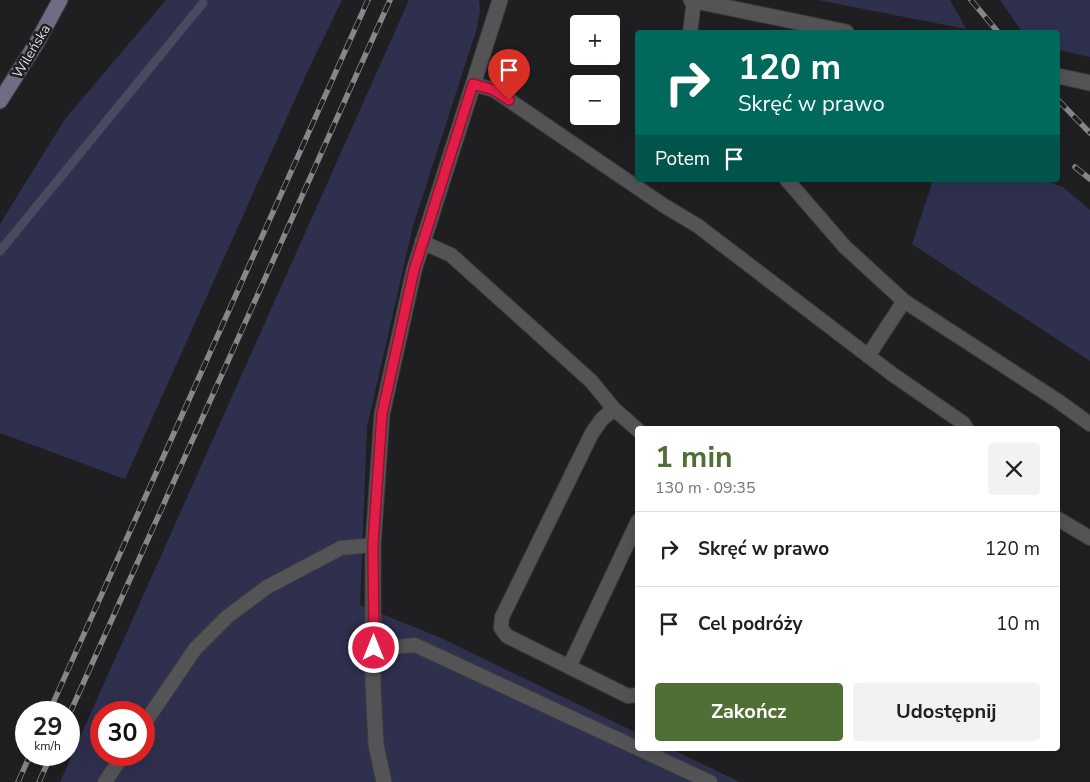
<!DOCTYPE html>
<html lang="pl">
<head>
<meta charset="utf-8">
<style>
  body { margin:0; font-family:"Nunito Sans",sans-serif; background:#f2f2f2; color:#202124; height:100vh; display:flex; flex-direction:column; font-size:19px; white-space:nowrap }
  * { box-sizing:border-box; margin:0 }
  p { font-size:16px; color:#757577 }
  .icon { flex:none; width:28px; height:28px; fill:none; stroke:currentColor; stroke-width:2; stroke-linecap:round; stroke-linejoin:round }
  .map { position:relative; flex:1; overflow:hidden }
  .side { position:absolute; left:635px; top:426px; width:425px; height:325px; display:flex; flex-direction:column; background:#fff; border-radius:5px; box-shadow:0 5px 20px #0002 }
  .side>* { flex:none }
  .guide { position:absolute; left:635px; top:30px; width:425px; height:152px; border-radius:5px; box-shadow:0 5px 20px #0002; background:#00695c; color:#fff; overflow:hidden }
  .tools { position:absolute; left:570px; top:15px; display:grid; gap:10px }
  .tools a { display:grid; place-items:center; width:50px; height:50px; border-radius:5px; background:#fff; box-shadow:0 5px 20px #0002; font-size:25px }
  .speed { position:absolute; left:15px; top:701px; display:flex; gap:10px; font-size:25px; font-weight:700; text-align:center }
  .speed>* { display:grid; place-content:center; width:65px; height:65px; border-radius:50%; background:#fff; box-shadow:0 5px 20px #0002; line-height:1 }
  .speed small { font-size:12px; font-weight:400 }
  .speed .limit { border:8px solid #d22; background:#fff; color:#111 }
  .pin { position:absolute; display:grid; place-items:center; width:42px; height:42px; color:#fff; margin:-51px -21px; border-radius:50% 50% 50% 0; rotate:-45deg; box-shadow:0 0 5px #0007 }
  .pin .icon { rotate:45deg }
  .me { position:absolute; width:55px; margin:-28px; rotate:0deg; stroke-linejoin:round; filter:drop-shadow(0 0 4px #0008) }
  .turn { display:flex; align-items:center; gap:18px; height:105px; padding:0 20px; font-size:22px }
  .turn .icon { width:65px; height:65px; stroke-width:2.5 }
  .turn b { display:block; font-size:35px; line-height:42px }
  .then { display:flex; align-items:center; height:48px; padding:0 20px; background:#0003; gap:10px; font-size:19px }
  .round { display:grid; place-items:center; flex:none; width:52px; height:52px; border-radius:5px; background:#f2f2f2 }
  .summary { display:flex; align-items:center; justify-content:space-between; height:85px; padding:0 20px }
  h1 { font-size:30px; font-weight:700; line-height:38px; color:#506f34 }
  .cta { display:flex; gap:10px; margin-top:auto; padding:10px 20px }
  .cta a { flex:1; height:58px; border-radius:5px; background:#506f34; color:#fff; font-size:20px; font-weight:700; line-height:58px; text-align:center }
  .cta a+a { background:#f2f2f2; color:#202124 }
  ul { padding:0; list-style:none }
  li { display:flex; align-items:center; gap:15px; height:75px; padding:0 20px; border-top:1px solid #e0e0e0 }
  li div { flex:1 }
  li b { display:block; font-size:19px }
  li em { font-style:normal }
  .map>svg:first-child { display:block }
  .green { fill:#2f304e; fill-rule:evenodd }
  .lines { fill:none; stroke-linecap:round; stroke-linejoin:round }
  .stream { stroke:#4b4860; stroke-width:9 }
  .lane-casing { stroke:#3c3c3e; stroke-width:16 }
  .street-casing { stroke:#3c3c3e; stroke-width:17 }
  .secondary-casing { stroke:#3c3c3e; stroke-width:17 }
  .lane { stroke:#545457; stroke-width:14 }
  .street { stroke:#545457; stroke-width:15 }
  .secondary { stroke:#6d6d85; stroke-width:15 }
  .rail-casing { stroke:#878789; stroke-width:5.5 }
  .rail { stroke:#1f1f21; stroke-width:4; stroke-dasharray:11; stroke-linecap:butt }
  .route-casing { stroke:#92132f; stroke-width:12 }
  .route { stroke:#e11d48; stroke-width:9 }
  .labels { text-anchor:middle; stroke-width:5; stroke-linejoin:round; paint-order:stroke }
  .street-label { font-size:14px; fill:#dcdcde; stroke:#1f1f21 }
</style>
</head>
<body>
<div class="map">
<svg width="1090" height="782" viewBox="0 0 1090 782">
  <rect width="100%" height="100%" fill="#1f1f21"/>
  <path class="green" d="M 166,0 L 342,0 L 310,66 L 125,479 L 0,433 L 0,224 L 65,119 Z
    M 409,0 L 479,0 L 480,10 L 477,28 L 413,226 L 367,427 L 360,605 L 441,638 L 637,733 L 638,749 L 671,749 L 740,782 L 60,782 ZM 101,712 L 144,712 L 144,755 L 101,755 Z
    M 818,0 L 950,0 L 966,29 Z
    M 1000,0 L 1090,0 L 1090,57 L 1058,50 L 1058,32 L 1022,32 Z
    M 933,180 L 1044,180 L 1063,187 L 1090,210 L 1090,361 L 912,244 Z"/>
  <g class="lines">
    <path class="stream" d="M 0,251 L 203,3"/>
    <defs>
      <path id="lane" d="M 690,32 L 694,1
        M 473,84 L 494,90 L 663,205 L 698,226 L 892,374 L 963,423 L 967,429
        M 787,180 L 845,247 L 904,301 L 1058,401 L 1090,424
        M 422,242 L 451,255 L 591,381 L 614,409 L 638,430
        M 868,356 L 904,301
        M 614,409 L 602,419 L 592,433 L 502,617 L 501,628 L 507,636 L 628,696 L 638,695
        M 1058,519 L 1090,538
        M 374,649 L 415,645 L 710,782
        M 569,667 L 638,521
        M 144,724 L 195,649 L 227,617 L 267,587 L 341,548 L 373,545
        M 105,782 L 123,755"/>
      <path id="street" d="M 691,0 L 846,32
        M 1058,76 L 1090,83
        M 384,782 L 376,745 L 373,684 L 373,545 L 382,414 L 414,270 L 500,0"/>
      <path id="secondary" d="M 0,101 L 36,44 L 60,0"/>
    </defs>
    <use href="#lane" class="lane-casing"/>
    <use href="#street" class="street-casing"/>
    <use href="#secondary" class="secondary-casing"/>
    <use href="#lane" class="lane"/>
    <use href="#street" class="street"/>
    <use href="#secondary" class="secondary"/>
    <defs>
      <path id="rail" d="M 971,0 L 998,32
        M 1058,100 L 1090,133
        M 1075,167 L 1090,179
        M 49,712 L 368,0
        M 69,715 L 390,0
        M 18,782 L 30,755
        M 39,782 L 51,755"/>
    </defs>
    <use href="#rail" class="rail-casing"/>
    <use href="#rail" class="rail"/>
  </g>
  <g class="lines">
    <defs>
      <path id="route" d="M 374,648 L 373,544 L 382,414 L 414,270 L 473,84 L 494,90 L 509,100"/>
    </defs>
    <use href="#route" class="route-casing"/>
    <use href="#route" class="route"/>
  </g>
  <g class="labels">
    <g class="street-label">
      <text transform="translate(31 51) rotate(-59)" y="5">Wileńska</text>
    </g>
  </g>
</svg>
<div class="tools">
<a>+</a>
<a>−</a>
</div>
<div class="speed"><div>29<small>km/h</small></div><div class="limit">30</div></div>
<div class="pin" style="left:509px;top:100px;background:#d93025"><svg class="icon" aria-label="arrive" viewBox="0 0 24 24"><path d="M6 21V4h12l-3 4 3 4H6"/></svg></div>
<svg class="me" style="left:374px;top:648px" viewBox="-20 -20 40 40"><circle r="17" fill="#e11d48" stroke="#fff" stroke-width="3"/><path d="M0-11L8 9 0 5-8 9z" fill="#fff"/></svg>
<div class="guide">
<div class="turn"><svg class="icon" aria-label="right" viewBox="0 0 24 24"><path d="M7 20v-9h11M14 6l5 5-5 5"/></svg><div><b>120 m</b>Skręć w prawo</div></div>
<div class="then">Potem<svg class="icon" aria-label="arrive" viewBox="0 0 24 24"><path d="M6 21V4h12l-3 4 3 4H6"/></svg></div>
</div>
<section class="side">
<div class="summary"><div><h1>1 min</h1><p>130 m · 09:35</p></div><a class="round"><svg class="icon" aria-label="close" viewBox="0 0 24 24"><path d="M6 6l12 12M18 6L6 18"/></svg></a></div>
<ul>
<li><svg class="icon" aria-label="right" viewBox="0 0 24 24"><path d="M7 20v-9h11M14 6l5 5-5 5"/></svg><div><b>Skręć w prawo</b></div><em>120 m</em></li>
<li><svg class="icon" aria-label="arrive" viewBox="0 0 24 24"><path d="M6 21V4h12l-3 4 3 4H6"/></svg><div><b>Cel podróży</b></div><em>10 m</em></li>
</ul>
<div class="cta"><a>Zakończ</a><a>Udostępnij</a></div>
</section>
</div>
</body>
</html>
